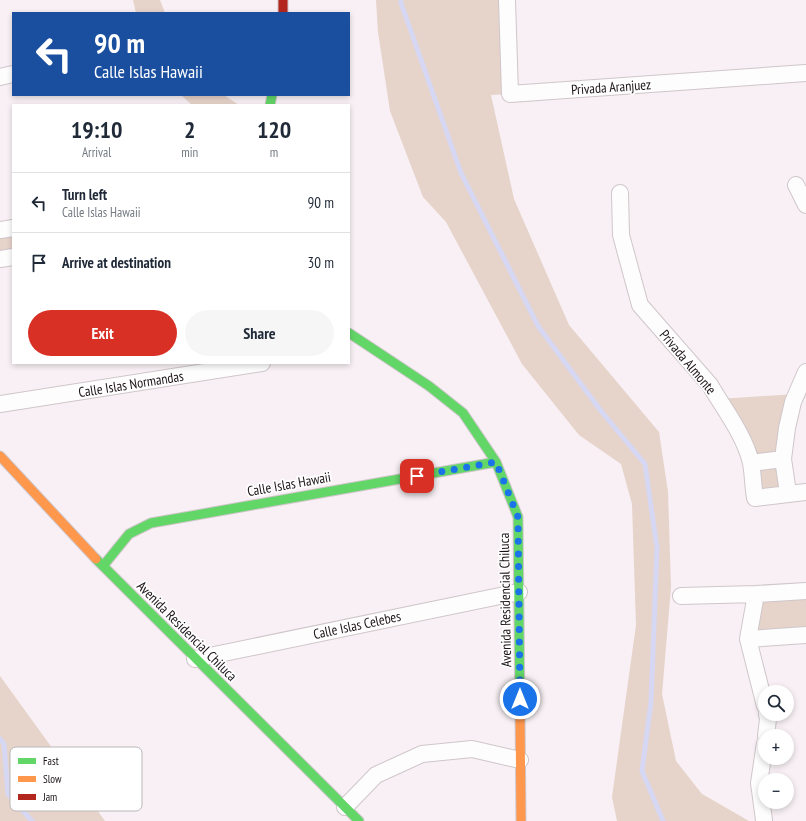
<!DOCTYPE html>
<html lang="en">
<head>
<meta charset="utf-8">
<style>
  body { margin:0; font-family:"PT Sans Narrow",sans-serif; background:#f6f6f7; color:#1f2937; height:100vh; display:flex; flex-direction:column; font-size:15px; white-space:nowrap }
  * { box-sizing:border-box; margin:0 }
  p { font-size:13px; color:#747a83 }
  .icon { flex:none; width:22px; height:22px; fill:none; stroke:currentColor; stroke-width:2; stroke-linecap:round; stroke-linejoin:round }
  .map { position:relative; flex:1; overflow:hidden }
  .drawer { position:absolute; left:12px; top:104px; width:338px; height:260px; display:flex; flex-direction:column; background:#fff; border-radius:0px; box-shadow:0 2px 6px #0003 }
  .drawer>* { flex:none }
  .banner { position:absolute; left:12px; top:12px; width:338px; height:84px; border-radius:0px; box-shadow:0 2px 6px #0003; background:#1a4fa0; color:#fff; overflow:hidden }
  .fabs { position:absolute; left:758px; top:685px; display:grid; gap:8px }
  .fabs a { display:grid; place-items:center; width:36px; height:36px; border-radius:50%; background:#fff; box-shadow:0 2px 6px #0003; font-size:20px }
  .pin { position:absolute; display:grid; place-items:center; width:34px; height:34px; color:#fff; margin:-17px; border-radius:8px; box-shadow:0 2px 6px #0006 }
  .me { position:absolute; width:44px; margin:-22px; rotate:0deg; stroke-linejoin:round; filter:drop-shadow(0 0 3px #0008) }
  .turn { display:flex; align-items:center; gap:14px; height:84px; padding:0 16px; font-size:18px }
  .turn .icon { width:52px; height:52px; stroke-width:2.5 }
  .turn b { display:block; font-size:28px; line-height:34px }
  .eta { display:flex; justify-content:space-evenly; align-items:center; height:68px; text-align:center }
  .eta b { font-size:24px; font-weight:600; line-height:28px }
  .action { display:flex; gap:8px; margin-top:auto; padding:8px 16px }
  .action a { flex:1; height:46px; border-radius:24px; background:#d93025; color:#fff; font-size:16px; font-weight:600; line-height:46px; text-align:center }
  .action a+a { background:#f6f6f7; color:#1f2937 }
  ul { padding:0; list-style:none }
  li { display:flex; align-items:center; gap:12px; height:60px; padding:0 16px; border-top:1px solid #e0e1e3 }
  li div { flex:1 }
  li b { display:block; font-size:15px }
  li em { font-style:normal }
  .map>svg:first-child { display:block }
  .green { fill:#e6d3ca }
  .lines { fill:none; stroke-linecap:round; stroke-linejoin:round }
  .stream { stroke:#d6d7f2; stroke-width:5 }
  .street-casing { stroke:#cfc6ca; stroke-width:18 }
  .fast-casing { stroke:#cfc6ca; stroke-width:11 }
  .slow-casing { stroke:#cfc6ca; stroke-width:11 }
  .jam-casing { stroke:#cfc6ca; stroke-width:11 }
  .street { stroke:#fefdfd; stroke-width:16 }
  .fast { stroke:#63d668; stroke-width:9 }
  .slow { stroke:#ff974d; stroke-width:9 }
  .jam { stroke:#b3261e; stroke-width:9 }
  .route { stroke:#1a73e8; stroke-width:7; stroke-dasharray:0 12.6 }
  .labels { text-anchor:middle; stroke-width:3.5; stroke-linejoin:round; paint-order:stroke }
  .street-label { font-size:14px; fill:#1b1317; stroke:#fff }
  .key { fill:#fff; stroke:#bbb8b9; stroke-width:1 }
  .key-label { font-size:11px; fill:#1b1317 }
</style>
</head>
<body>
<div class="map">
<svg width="806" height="821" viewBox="0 0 806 821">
  <rect width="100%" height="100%" fill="#f8f0f4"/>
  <path class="green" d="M 133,0 L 160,0 L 165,13 L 136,13 Z
    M 376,0 L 507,0 L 510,94 L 491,95 L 514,199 L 569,325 L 659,432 L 668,492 L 671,587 L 662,694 L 676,761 L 702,794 L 749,821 L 617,821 L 612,797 L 636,625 L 632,504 L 621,464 L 579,435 L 522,364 L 446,222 L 423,197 L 390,111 L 378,32 Z
    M 181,95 L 224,95 L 239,105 L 192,105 Z
    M 13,228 L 13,258 L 0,260 L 0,230 Z
    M 797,394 L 788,493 L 755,497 L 751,463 L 719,399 Z
    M 806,591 L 806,635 L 748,639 L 756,594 Z
    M 0,676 L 105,821 L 0,821 Z"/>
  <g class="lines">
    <path class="stream" d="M 401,0 L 401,3 L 461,173 L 538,326 L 601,411 L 645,464 L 657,548 L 651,702 L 642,771 L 663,821
      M 0,739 L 4,744 L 8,794 L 32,821"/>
    <defs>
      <path id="street" d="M 507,0 L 510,94 L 806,73
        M 0,77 L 13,74
        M 796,185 L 806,205
        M 620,193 L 621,235 L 640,305 L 710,385 C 724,409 745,436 751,463 C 753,474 753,486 755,498 L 806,492
        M 0,230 L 13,228
        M 0,259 L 13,257
        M 0,404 L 262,363
        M 751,463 L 783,459
        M 788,493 L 783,459 L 787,428 L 793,402 L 806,372
        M 756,594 L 748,639 L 765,706
        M 681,596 L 756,594 L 806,591
        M 748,639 L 806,635
        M 195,659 L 519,592
        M 766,736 L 768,719 L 767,714
        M 345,807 L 376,775 L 422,754 L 472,749 L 520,760
        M 764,820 L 759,783 L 765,743"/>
      <path id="fast" d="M 270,105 L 272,95
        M 349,333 L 429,386 L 463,413 L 496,462 L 518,517 L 520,713
        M 96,559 L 359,821
        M 103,566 L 129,534 L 151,523 L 496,462"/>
      <path id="slow" d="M 0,456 L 96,559
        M 520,713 L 521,821"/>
      <path id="jam" d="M 283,0 L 283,13"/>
    </defs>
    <use href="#street" class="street-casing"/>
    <use href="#fast" class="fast-casing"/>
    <use href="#slow" class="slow-casing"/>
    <use href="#jam" class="jam-casing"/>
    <use href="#street" class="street"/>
    <use href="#fast" class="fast"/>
    <use href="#slow" class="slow"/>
    <use href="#jam" class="jam"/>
  </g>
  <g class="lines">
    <path class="route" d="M 417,476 L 496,462 L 518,517 L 520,699"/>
  </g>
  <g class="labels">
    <g class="street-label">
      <text transform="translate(611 87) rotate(-4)" y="5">Privada Aranjuez</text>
      <text transform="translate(688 362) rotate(50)" y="5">Privada Almonte</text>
      <text transform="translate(131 384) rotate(-9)" y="5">Calle Islas Normandas</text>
      <text transform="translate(289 484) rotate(-10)" y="5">Calle Islas Hawaii</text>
      <text transform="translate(505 600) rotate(-91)" y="5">Avenida Residencial Chiluca</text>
      <text transform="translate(357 625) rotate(-12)" y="5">Calle Islas Celebes</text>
      <text transform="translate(187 631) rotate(45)" y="5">Avenida Residencial Chiluca</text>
    </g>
  </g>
  <rect x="10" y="747" width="132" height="64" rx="6" class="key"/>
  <rect x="18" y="758" width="18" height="6" fill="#63d668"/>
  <rect x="18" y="776" width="18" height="6" fill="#ff974d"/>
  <rect x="18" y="794" width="18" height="6" fill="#b3261e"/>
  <g class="key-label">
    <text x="43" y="765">Fast</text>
    <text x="43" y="783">Slow</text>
    <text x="43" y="801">Jam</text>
  </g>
</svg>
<div class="fabs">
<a><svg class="icon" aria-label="search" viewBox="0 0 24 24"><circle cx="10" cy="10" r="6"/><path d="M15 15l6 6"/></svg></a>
<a>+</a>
<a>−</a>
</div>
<div class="pin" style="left:417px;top:476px;background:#d93025"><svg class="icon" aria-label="arrive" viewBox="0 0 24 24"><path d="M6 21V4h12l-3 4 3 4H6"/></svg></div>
<svg class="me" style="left:520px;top:699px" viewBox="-20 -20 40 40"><circle r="17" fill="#1a73e8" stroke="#fff" stroke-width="3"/><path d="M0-11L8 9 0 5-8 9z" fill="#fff"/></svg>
<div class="banner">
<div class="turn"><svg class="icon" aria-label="left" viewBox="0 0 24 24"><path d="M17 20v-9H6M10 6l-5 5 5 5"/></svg><div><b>90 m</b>Calle Islas Hawaii</div></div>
</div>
<section class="drawer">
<div class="eta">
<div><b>19:10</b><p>Arrival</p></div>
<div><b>2</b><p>min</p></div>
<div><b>120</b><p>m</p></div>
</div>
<ul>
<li><svg class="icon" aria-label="left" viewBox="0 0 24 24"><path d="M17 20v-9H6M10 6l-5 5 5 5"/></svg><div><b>Turn left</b><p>Calle Islas Hawaii</p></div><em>90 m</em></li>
<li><svg class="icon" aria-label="arrive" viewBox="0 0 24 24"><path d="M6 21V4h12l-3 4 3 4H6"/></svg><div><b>Arrive at destination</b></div><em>30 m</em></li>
</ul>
<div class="action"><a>Exit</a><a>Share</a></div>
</section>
</div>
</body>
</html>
